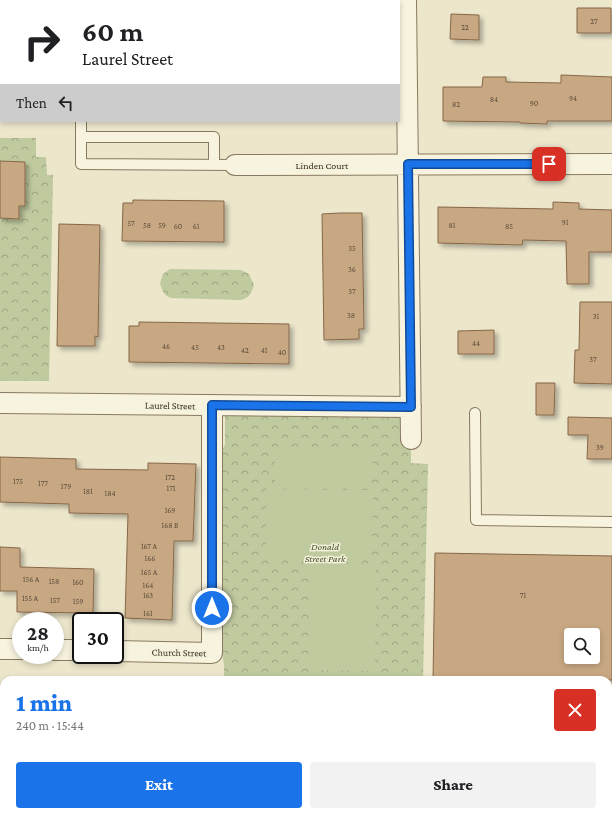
<!DOCTYPE html>
<html lang="en">
<head>
<meta charset="utf-8">
<style>
  body { margin:0; font-family:"Crimson Pro",serif; background:#f2f2f2; color:#202124; height:100vh; display:flex; flex-direction:column; font-size:15px; white-space:nowrap }
  * { box-sizing:border-box; margin:0 }
  p { font-size:13px; color:#757577 }
  .icon { flex:none; width:22px; height:22px; fill:none; stroke:currentColor; stroke-width:2; stroke-linecap:round; stroke-linejoin:round }
  .map { position:relative; flex:1; overflow:hidden }
  .side { position:absolute; left:0px; top:676px; width:612px; height:140px; display:flex; flex-direction:column; background:#fff; border-radius:12px 12px 0 0; box-shadow:0 2px 6px #0003 }
  .side>* { flex:none }
  .hud { position:absolute; left:0px; top:0px; width:400px; height:122px; box-shadow:0 2px 6px #0003; background:#fff; color:#202124; overflow:hidden }
  .controls { position:absolute; left:564px; top:628px; display:grid; gap:8px }
  .controls a { display:grid; place-items:center; width:36px; height:36px; border-radius:4px; background:#fff; box-shadow:0 2px 6px #0003; font-size:20px }
  .speed { position:absolute; left:12px; top:612px; display:flex; gap:8px; font-size:20px; font-weight:700; text-align:center }
  .speed>* { display:grid; place-content:center; width:52px; height:52px; border-radius:50%; background:#fff; box-shadow:0 2px 6px #0003; line-height:1 }
  .speed small { font-size:10px; font-weight:400 }
  .speed .limit { border:2px solid #111; border-radius:6px; background:#fff; color:#111 }
  .pin { position:absolute; display:grid; place-items:center; width:34px; height:34px; color:#fff; margin:-17px; border-radius:8px; box-shadow:0 2px 6px #0006 }
  .me { position:absolute; width:44px; margin:-22px; rotate:0deg; stroke-linejoin:round; filter:drop-shadow(0 0 3px #0008) }
  .turn { display:flex; align-items:center; gap:14px; height:84px; padding:0 16px; font-size:18px }
  .turn .icon { width:52px; height:52px; stroke-width:2.5 }
  .turn b { display:block; font-size:28px; line-height:34px }
  .then { display:flex; align-items:center; height:38px; padding:0 16px; background:#0003; gap:8px; font-size:15px }
  .round { display:grid; place-items:center; flex:none; width:42px; height:42px; border-radius:4px; background:#f2f2f2 }
  .head { display:flex; align-items:center; justify-content:space-between; height:68px; padding:0 16px }
  h1 { font-size:24px; font-weight:800; line-height:30px; color:#1a73e8 }
  .cta { display:flex; gap:8px; margin-top:auto; padding:8px 16px }
  .cta a { flex:1; height:46px; border-radius:4px; background:#1a73e8; color:#fff; font-size:16px; font-weight:800; line-height:46px; text-align:center }
  .cta a+a { background:#f2f2f2; color:#202124 }
  .map>svg:first-child { display:block }
  .forest { fill:url(#forest-crowns) }
  .pitch { fill:#c0ca9f }
  .building { fill:#c8a883; stroke:#866747; fill-rule:evenodd; filter:url(#shadow) }
  .lines { fill:none; stroke-linecap:round; stroke-linejoin:round }
  .lane-casing { stroke:#887a60; stroke-width:12 }
  .street-casing { stroke:#887a60; stroke-width:22 }
  .lane { stroke:#f7f3de; stroke-width:10 }
  .street { stroke:#f7f3de; stroke-width:20 }
  .rail { stroke:#3a3022; stroke-width:3; stroke-dasharray:7 7; stroke-linecap:butt }
  .route-casing { stroke:#114b97; stroke-width:10 }
  .route { stroke:#1a73e8; stroke-width:7 }
  .labels { text-anchor:middle; stroke-width:3; stroke-linejoin:round; paint-order:stroke }
  .number-label { font-size:8px; fill:#5e4e3a }
  .street-label { font-size:10px; fill:#3a3022; stroke:#f4f0da }
  .park-label { font-size:10px; font-style:italic; fill:#45552a; stroke:#f4f0da }
</style>
</head>
<body>
<div class="map">
<svg width="612" height="816" viewBox="0 0 612 816">
  <defs>
    <pattern id="forest-crowns" width="20" height="18" patternUnits="userSpaceOnUse"><rect width="20" height="18" fill="#c0ca9f"/><path d="M2 6a3 3 0 1 1 6 0M12 15a3 3 0 1 1 6 0" fill="none" stroke="#9da481"/></pattern>
    <filter id="shadow"><feDropShadow dx="3.5" dy="3.5" stdDeviation="2" flood-color="#0004"/></filter>
  </defs>
  <rect width="100%" height="100%" fill="#ece6cb"/>
  <path class="forest" d="M 0,138 L 36,138 L 36,157 L 46,157 L 47,175 L 53,175 L 49,381 L 0,381 Z
    M 170,269 L 241,270 L 249,274 L 254,285 C 251,294 249,298 241,300 L 171,298 C 164,296 162,290 160,283 L 163,274 Z
    M 411,407 L 411,463 L 428,464 L 423,680 L 224,680 L 224,665 L 222,652 L 223,553 L 221,542 L 221,451 L 225,445 L 225,409 Z"/>
  <path class="pitch" d="M 275,448 L 373,448 L 372,488 L 275,488 Z
    M 266,489 L 373,490 L 372,559 L 266,558 Z
    M 309,566 L 376,567 L 375,671 L 308,670 Z"/>
  <path class="building" d="M 577,8 L 611,8 L 611,33 L 577,33 Z
    M 451,14 L 479,15 L 479,40 L 450,39 Z
    M 561,75 L 612,77 L 612,121 L 547,121 L 547,124 L 520,123 L 520,122 L 443,121 L 443,87 L 482,87 L 483,77 L 506,77 L 506,82 L 561,83 Z
    M 0,161 L 25,162 L 25,206 L 19,206 L 19,219 L 0,218 Z
    M 133,200 L 224,201 L 224,242 L 122,241 L 123,203 L 133,203 Z
    M 553,202 L 579,203 L 579,209 L 612,210 L 612,252 L 589,252 L 589,284 L 567,284 L 566,241 L 523,240 L 522,245 L 438,243 L 438,207 L 553,209 Z
    M 340,213 L 362,213 L 364,329 L 359,329 L 359,339 L 324,340 L 322,214 Z
    M 59,224 L 100,225 L 98,337 L 95,336 L 95,346 L 57,346 Z
    M 580,302 L 612,302 L 612,384 L 574,383 L 575,350 L 579,350 Z
    M 139,322 L 289,324 L 289,364 L 129,362 L 129,326 L 139,326 Z
    M 494,330 L 494,354 L 458,354 L 458,331 Z
    M 536,383 L 555,383 L 554,415 L 536,415 Z
    M 568,417 L 612,418 L 612,459 L 587,459 L 588,435 L 568,435 Z
    M 0,457 L 76,459 L 76,469 L 148,470 L 148,463 L 196,464 L 193,541 L 174,541 L 172,620 L 125,618 L 128,514 L 69,513 L 69,504 L 0,502 Z
    M 0,547 L 20,548 L 20,567 L 94,569 L 93,613 L 17,612 L 17,591 L 0,591 Z
    M 435,553 L 612,556 L 612,680 L 433,680 ZM 571,635 L 593,635 L 593,657 L 571,657 Z"/>
  <g class="lines">
    <defs>
      <path id="lane" d="M 39,0 L 39,1
        M 132,1 L 132,0
        M 192,1 L 192,0
        M 81,121 L 81,164 L 235,165
        M 81,137 L 214,137 L 214,165
        M 475,413 L 476,520 L 612,522
        M 539,812 L 543,816
        M 278,816 L 282,812"/>
      <path id="street" d="M 406,0 L 411,439
        M 235,165 L 612,164
        M 0,403 L 411,407
        M 0,649 L 21,649
        M 55,650 L 81,650
        M 115,651 L 212,653 L 212,405"/>
    </defs>
    <use href="#lane" class="lane-casing"/>
    <use href="#street" class="street-casing"/>
    <use href="#lane" class="lane"/>
    <use href="#street" class="street"/>
    <path class="rail" d="M 0,696 L 4,696
      M 608,707 L 612,707
      M 0,708 L 4,708
      M 608,719 L 612,719"/>
  </g>
  <g class="lines">
    <defs>
      <path id="route" d="M 212,608 L 212,405 L 411,407 L 408,164 L 549,164"/>
    </defs>
    <use href="#route" class="route-casing"/>
    <use href="#route" class="route"/>
  </g>
  <g class="labels">
    <g class="number-label">
      <text x="594" y="24">27</text>
      <text x="465" y="30">22</text>
      <text x="573" y="101">94</text>
      <text x="494" y="102">84</text>
      <text x="534" y="106">90</text>
      <text x="456" y="107">82</text>
      <text x="565" y="225">91</text>
      <text x="131" y="226">57</text>
      <text x="147" y="228">58</text>
      <text x="162" y="228">59</text>
      <text x="452" y="228">81</text>
      <text x="178" y="229">60</text>
      <text x="196" y="229">61</text>
      <text x="509" y="229">85</text>
      <text x="352" y="251">35</text>
      <text x="352" y="272">36</text>
      <text x="352" y="294">37</text>
      <text x="351" y="318">38</text>
      <text x="596" y="319">31</text>
      <text x="476" y="346">44</text>
      <text x="166" y="349">46</text>
      <text x="195" y="350">45</text>
      <text x="221" y="350">43</text>
      <text x="245" y="353">42</text>
      <text x="264" y="353">41</text>
      <text x="282" y="355">40</text>
      <text x="593" y="362">37</text>
      <text x="600" y="450">39</text>
      <text x="170" y="480">172</text>
      <text x="18" y="484">175</text>
      <text x="43" y="486">177</text>
      <text x="66" y="489">179</text>
      <text x="171" y="491">171</text>
      <text x="88" y="494">181</text>
      <text x="110" y="496">184</text>
      <text x="170" y="513">169</text>
      <text x="170" y="528">168 B</text>
      <text x="149" y="549">167 A</text>
      <text x="150" y="561">166</text>
      <text x="149" y="575">165 A</text>
      <text x="31" y="582">156 A</text>
      <text x="54" y="584">158</text>
      <text x="78" y="585">160</text>
      <text x="148" y="588">164</text>
      <text x="148" y="598">163</text>
      <text x="523" y="598">71</text>
      <text x="30" y="601">155 A</text>
      <text x="55" y="603">157</text>
      <text x="78" y="604">159</text>
      <text x="148" y="616">161</text>
    </g>
    <g class="street-label">
      <text x="322" y="169">Linden Court</text>
      <text transform="translate(170 405) rotate(1)" y="4">Laurel Street</text>
      <text transform="translate(179 652) rotate(1)" y="4">Church Street</text>
    </g>
    <g class="park-label">
      <text x="325" y="550">Donald<tspan x="325" dy="12">Street Park</tspan></text>
    </g>
  </g>
</svg>
<div class="controls">
<a><svg class="icon" aria-label="search" viewBox="0 0 24 24"><circle cx="10" cy="10" r="6"/><path d="M15 15l6 6"/></svg></a>
</div>
<div class="speed"><div>28<small>km/h</small></div><div class="limit">30</div></div>
<div class="pin" style="left:549px;top:164px;background:#d93025"><svg class="icon" aria-label="arrive" viewBox="0 0 24 24"><path d="M6 21V4h12l-3 4 3 4H6"/></svg></div>
<svg class="me" style="left:212px;top:608px" viewBox="-20 -20 40 40"><circle r="17" fill="#1a73e8" stroke="#fff" stroke-width="3"/><path d="M0-11L8 9 0 5-8 9z" fill="#fff"/></svg>
<div class="hud">
<div class="turn"><svg class="icon" aria-label="right" viewBox="0 0 24 24"><path d="M7 20v-9h11M14 6l5 5-5 5"/></svg><div><b>60 m</b>Laurel Street</div></div>
<div class="then">Then<svg class="icon" aria-label="left" viewBox="0 0 24 24"><path d="M17 20v-9H6M10 6l-5 5 5 5"/></svg></div>
</div>
<section class="side">
<div class="head"><div><h1>1 min</h1><p>240 m · 15:44</p></div><a class="round" style="background:#d93025;color:#fff"><svg class="icon" aria-label="close" viewBox="0 0 24 24"><path d="M6 6l12 12M18 6L6 18"/></svg></a></div>
<div class="cta"><a>Exit</a><a>Share</a></div>
</section>
</div>
</body>
</html>
